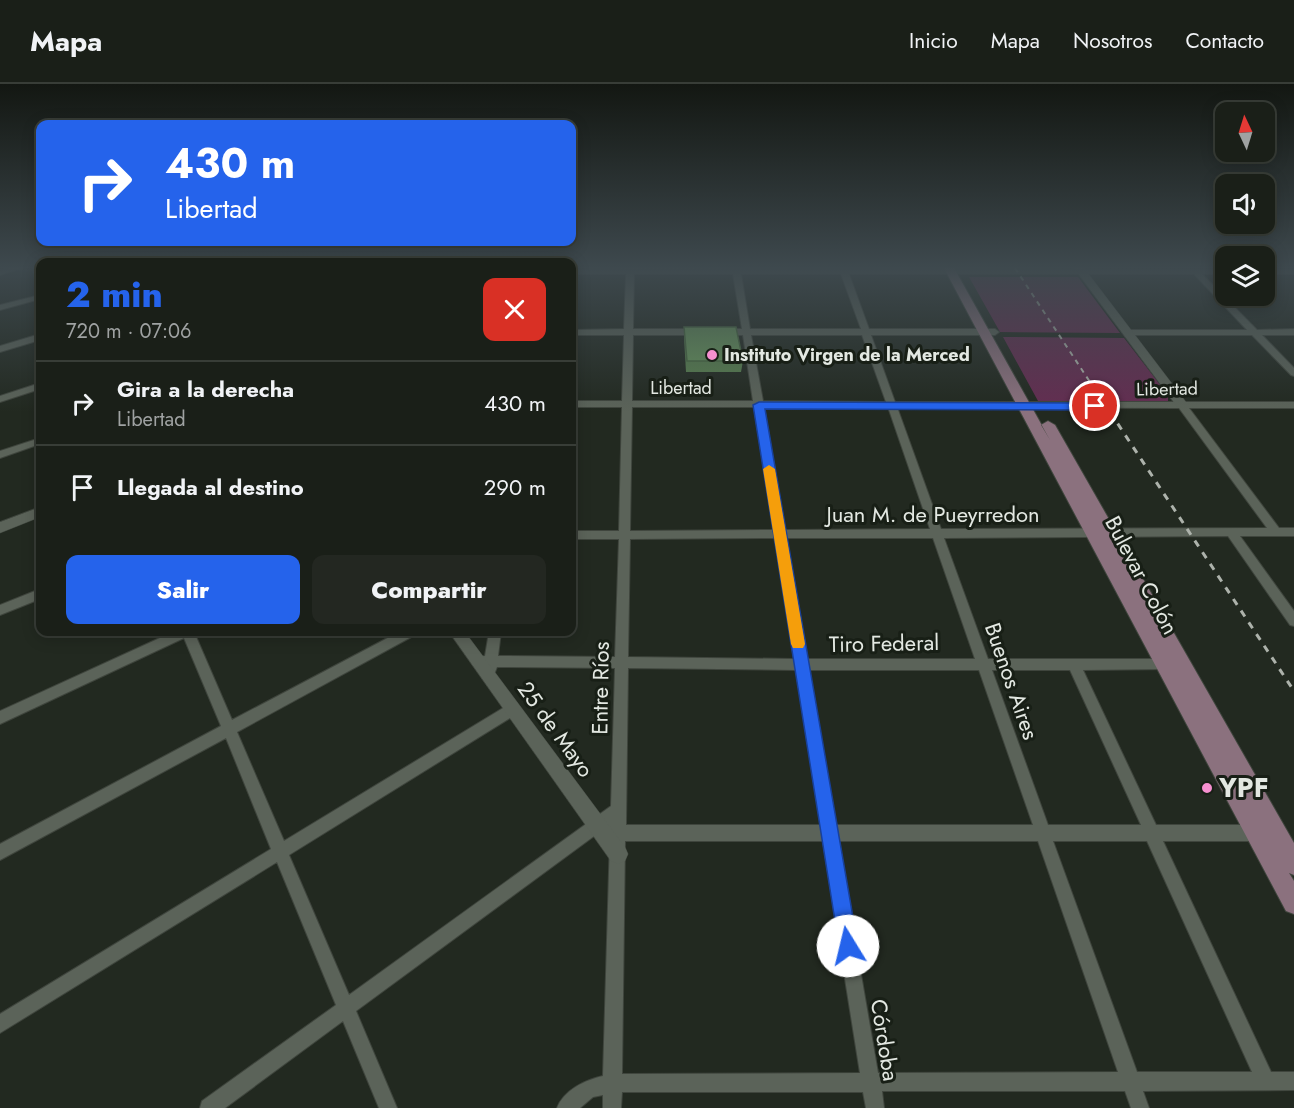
<!DOCTYPE html>
<html lang="es">
<head>
<meta charset="utf-8">
<style>
  body { margin:0; font-family:Jost,sans-serif; background:#232721; color:#f1f3f6; height:100vh; display:flex; flex-direction:column; font-size:22px; white-space:nowrap }
  * { box-sizing:border-box; margin:0 }
  p { font-size:20px; color:#9fa2a2 }
  .icon { flex:none; width:33px; height:33px; fill:none; stroke:currentColor; stroke-width:2; stroke-linecap:round; stroke-linejoin:round }
  .map { position:relative; flex:1; overflow:hidden }
  .details { position:absolute; left:36px; top:174px; width:540px; height:378px; display:flex; flex-direction:column; background:#1a1f18; border-radius:12px; box-shadow:0 3px 15px #0003,0 0 0 2px #383d37 }
  .details>* { flex:none }
  .guide { position:absolute; left:36px; top:36px; width:540px; height:126px; border-radius:12px; box-shadow:0 3px 15px #0003,0 0 0 2px #383d37; background:#2563eb; color:#fff; overflow:hidden }
  .needle { width:39px; rotate:356deg }
  .fabs { position:absolute; left:1215px; top:18px; display:grid; gap:12px }
  .fabs a { display:grid; place-items:center; width:60px; height:60px; border-radius:12px; background:#1a1f18; box-shadow:0 3px 15px #0003,0 0 0 2px #383d37; font-size:30px }
  .pin { position:absolute; display:grid; place-items:center; width:51px; height:51px; color:#fff; margin:-26px; border:3px solid #fff; border-radius:50%; box-shadow:0 2px 6px #0007 }
  .me { position:absolute; width:66px; margin:-33px; rotate:351deg; stroke-linejoin:round; filter:drop-shadow(0 0 4px #0008) }
  .turn { display:flex; align-items:center; gap:21px; height:126px; padding:0 30px; font-size:27px }
  .turn .icon { width:78px; height:78px; stroke-width:2.5 }
  .turn b { display:block; font-size:42px; line-height:51px }
  .round { display:grid; place-items:center; flex:none; width:63px; height:63px; border-radius:12px; background:#232721 }
  .overview { display:flex; align-items:center; justify-content:space-between; height:102px; padding:0 30px }
  h1 { font-size:36px; font-weight:800; line-height:45px; color:#2563eb }
  .action { display:flex; gap:12px; margin-top:auto; padding:12px 30px }
  .action a { flex:1; height:69px; border-radius:12px; background:#2563eb; color:#fff; font-size:24px; font-weight:800; line-height:69px; text-align:center }
  .action a+a { background:#232721; color:#f1f3f6 }
  ul { padding:0; list-style:none }
  li { display:flex; align-items:center; gap:18px; height:84px; padding:0 30px; border-top:2px solid #383d37 }
  li div { flex:1 }
  li b { display:block; font-size:22px }
  li em { font-style:normal }
  header { display:flex; align-items:center; gap:36px; box-sizing:border-box; height:84px; padding:0 30px; background:#1a1f18; border-bottom:2px solid #383d37 }
  header strong { font-size:28px }
  nav { display:flex; gap:33px; margin-inline-start:auto; font-size:21px }
  .map>svg:first-child { display:block }
  .green { fill:#642d51 }
  .lines { fill:none; stroke-linecap:round; stroke-linejoin:round }
  .minor-casing { stroke:#3f453d; stroke-width:2 }
  .tertiary-casing { stroke:#3f453d; stroke-width:1 }
  .secondary-casing { stroke:#3f453d; stroke-width:2 }
  .minor { fill:#5b6359; fill-rule:evenodd }
  .tertiary { fill:#5b6359; fill-rule:evenodd }
  .secondary { fill:#8b717e; fill-rule:evenodd }
  .rail-far1 { stroke:#adb2ab; stroke-width:2; stroke-dasharray:5 5; stroke-linecap:butt }
  .rail { stroke:#adb2ab; stroke-width:3; stroke-dasharray:7 7; stroke-linecap:butt }
  .wall { fill:#59804f }
  .building { fill:#67955c; stroke:#486840; stroke-width:1.5 }
  .route { fill:#2563eb; stroke:#184099; stroke-width:1.5 }
  .slow { fill:#f59e0b }
  .poi-dot { fill:#f690d0; stroke:#181f16; stroke-width:2 }
  .labels { text-anchor:middle; stroke-width:6; stroke-linejoin:round; paint-order:stroke }
  .far-poi-label { font-size:18px; font-weight:bold; fill:#e3e8e2; stroke:#181f16; text-anchor:start }
  .far-street-label { font-size:18px; fill:#e3e8e2; stroke:#181f16 }
  .street-label { font-size:22px; fill:#e3e8e2; stroke:#181f16 }
  .near-poi-label { font-size:27px; font-weight:bold; fill:#e3e8e2; stroke:#181f16; text-anchor:start }
</style>
</head>
<body>
<header>
<strong>Mapa</strong>
<nav><a>Inicio</a><a>Mapa</a><a>Nosotros</a><a>Contacto</a></nav>
</header>
<div class="map">
<svg width="1294" height="1024" viewBox="0 0 1294 1024">
  <rect width="100%" height="100%" fill="#222920"/>
  <path class="green" d="M 969,193 L 1078,193 L 1120,249 L 1000,248 Z
    M 1003,253 L 1124,254 L 1168,311 L 1168,317 L 1038,317 Z"/>
  <g class="lines">
    <defs>
      <path id="minor" d="M 8,184 L 22,184 L 0,191 L 0,187 Z
        M 32,184 L 40,184 L 40,198 L 36,196 Z
        M 626,184 L 1226,186 L 1226,190 L 1202,190 L 1257,246 L 1294,245 L 1294,251 L 1262,251 L 1294,284 L 1294,292 L 1291,291 L 1252,251 L 1127,251 L 1126,249 L 1130,246 L 1247,246 L 1194,190 L 849,190 L 869,245 L 995,245 L 999,248 L 995,251 L 871,251 L 895,318 L 1294,318 L 1294,324 L 1189,324 L 1279,444 L 1294,444 L 1294,452 L 1240,452 L 1294,527 L 1294,542 L 1290,541 L 1228,452 L 944,454 L 988,575 L 1170,575 L 1175,576 L 1176,580 L 1175,584 L 1170,585 L 1083,586 L 1156,741 L 1260,741 L 1265,744 L 1268,749 L 1265,754 L 1260,757 L 1163,757 L 1271,988 L 1294,988 L 1294,1006 L 1143,1007 L 1149,1024 L 1131,1024 L 1125,1007 L 882,1007 L 884,1024 L 866,1024 L 863,1008 L 622,1008 L 621,1024 L 603,1024 L 603,1011 L 593,1013 L 580,1024 L 557,1024 C 564,1006 585,996 603,992 L 610,753 L 607,751 L 605,744 L 356,927 L 397,1024 L 379,1024 L 343,937 L 225,1024 L 200,1024 L 202,1017 L 336,921 L 277,778 L 0,949 L 0,930 L 271,765 L 226,654 L 0,776 L 0,760 L 221,642 L 184,554 L 0,640 L 0,627 L 173,548 L 194,548 L 232,636 L 399,548 L 415,548 L 413,552 L 237,648 L 284,757 L 508,621 L 513,619 L 518,621 L 520,625 L 518,629 L 289,771 L 349,911 L 611,722 L 615,584 L 497,583 L 495,588 L 490,590 L 485,588 L 484,583 L 473,581 L 472,577 L 473,573 L 485,572 L 489,548 L 501,548 L 498,572 L 615,573 L 619,455 L 572,455 L 572,447 L 619,447 L 622,323 L 572,323 L 572,317 L 622,317 L 624,251 L 572,251 L 572,246 L 624,245 L 626,190 L 572,190 L 572,186 ZM 634,190 L 733,190 L 742,245 L 720,245 L 716,248 L 720,251 L 743,251 L 753,317 L 632,317 L 633,251 L 700,251 L 704,248 L 700,245 L 633,245 ZM 741,190 L 841,190 L 861,245 L 750,245 ZM 751,251 L 862,251 L 886,318 L 763,317 ZM 632,323 L 754,323 L 774,446 L 630,447 ZM 764,323 L 888,323 L 930,445 L 785,446 ZM 897,323 L 1179,324 L 1267,444 L 941,445 ZM 775,454 L 794,575 L 628,573 L 630,455 ZM 786,454 L 933,454 L 975,575 L 807,575 ZM 628,584 L 796,586 L 821,741 L 626,741 ZM 809,586 L 979,586 L 1033,741 L 836,741 ZM 992,586 L 1070,586 L 1141,741 L 1048,741 ZM 625,757 L 823,757 L 860,989 L 622,990 ZM 838,757 L 1038,757 L 1118,988 L 878,989 ZM 1053,757 L 1147,757 L 1252,988 L 1137,988 Z
        M 1264,186 L 1294,186 L 1294,190 L 1264,190 Z
        M 40,211 L 40,215 L 0,226 L 0,221 Z
        M 40,250 L 40,256 L 0,268 L 0,262 Z
        M 40,299 L 40,305 L 0,318 L 0,312 Z
        M 40,354 L 40,360 L 0,374 L 0,367 Z
        M 40,505 L 40,515 L 0,531 L 0,521 Z"/>
      <path id="tertiary" d="M 1074,184 L 1084,184 L 1186,318 L 1186,324 L 1178,324 Z
        M 40,423 L 40,433 L 0,449 L 0,438 Z
        M 449,548 L 465,548 L 625,763 L 628,770 L 625,777 L 618,780 L 611,777 Z"/>
      <path id="secondary" d="M 944,184 L 954,184 L 1050,356 L 1041,341 L 1048,337 L 1055,341 L 1294,759 L 1294,791 L 1289,789 L 1294,797 L 1294,830 L 1286,827 Z"/>
    </defs>
    <use href="#minor" class="minor-casing"/>
    <use href="#tertiary" class="tertiary-casing"/>
    <use href="#secondary" class="secondary-casing"/>
    <use href="#minor" class="minor"/>
    <use href="#tertiary" class="tertiary"/>
    <use href="#secondary" class="secondary"/>
    <path class="rail-far1" d="M 1015,184 L 1111,330"/>
    <path class="rail" d="M 1110,328 L 1294,607"/>
  </g>
  <path class="wall" d="M 684,243 L 743,277 L 741,288 L 686,288 L 684,254 Z"/>
  <path class="building" d="M 684,243 L 736,243 L 743,277 L 687,277 Z"/>
  <linearGradient id="sky" x2="0" y2="1"><stop stop-color="#131712"/><stop offset="0.56" stop-color="#3e494e"/><stop offset="1" stop-color="#3e494e" stop-opacity="0"/></linearGradient>
  <rect width="1294" height="328" fill="url(#sky)"/>
  <path class="route" d="M 759,318 L 1095,319 L 1100,322 L 1095,326 L 765,325 L 858,862 L 855,869 L 848,871 L 841,869 L 839,862 L 753,321 Z"/>
  <path class="slow" d="M 769,381 L 775,385 L 805,560 L 803,564 L 793,564 L 791,560 L 763,385 Z"/>
  <g class="poi-dot">
    <circle cx="712" cy="271" r="6"/>
    <circle cx="1207" cy="704" r="6"/>
  </g>
  <g class="labels">
    <g class="far-poi-label">
      <text x="724" y="277">Instituto Virgen de la Merced</text>
    </g>
    <g class="far-street-label">
      <text x="681" y="310">Libertad</text>
      <text transform="translate(1167 305) rotate(-1)" y="6">Libertad</text>
    </g>
    <g class="street-label">
      <text x="933" y="438">Juan M. de Pueyrredon</text>
      <text transform="translate(1142 491) rotate(62)" y="8">Bulevar Colón</text>
      <text transform="translate(884 559) rotate(-1)" y="8">Tiro Federal</text>
      <text transform="translate(1012 597) rotate(71)" y="8">Buenos Aires</text>
      <text transform="translate(600 604) rotate(-89)" y="8">Entre Ríos</text>
      <text transform="translate(556 645) rotate(54)" y="8">25 de Mayo</text>
      <text transform="translate(885 956) rotate(81)" y="8">Córdoba</text>
    </g>
    <g class="near-poi-label">
      <text x="1219" y="713">YPF</text>
    </g>
  </g>
</svg>
<div class="fabs">
<a><svg class="needle" viewBox="-14 -14 28 28"><path d="M0-13l5 13h-10z" fill="#e53935"/><path d="M0 13l5-13h-10z" fill="#9fa2a2"/></svg></a>
<a><svg class="icon" aria-label="sound" viewBox="0 0 24 24"><path d="M4 9h4l5-4v14l-5-4H4zM17 9q2 3 0 6"/></svg></a>
<a><svg class="icon" aria-label="layers" viewBox="0 0 24 24"><path d="M12 4l9 5-9 5-9-5zM3 14l9 5 9-5"/></svg></a>
</div>
<div class="pin" style="left:1095px;top:322px;background:#d93025"><svg class="icon" aria-label="arrive" viewBox="0 0 24 24"><path d="M6 21V4h12l-3 4 3 4H6"/></svg></div>
<svg class="me" style="left:848px;top:862px" viewBox="-20 -20 40 40"><circle r="19" fill="#fff"/><path d="M0-13L10 11 0 6-10 11z" fill="#2563eb"/></svg>
<div class="guide">
<div class="turn"><svg class="icon" aria-label="right" viewBox="0 0 24 24"><path d="M7 20v-9h11M14 6l5 5-5 5"/></svg><div><b>430 m</b>Libertad</div></div>
</div>
<section class="details">
<div class="overview"><div><h1>2 min</h1><p>720 m · 07:06</p></div><a class="round" style="background:#d93025;color:#fff"><svg class="icon" aria-label="close" viewBox="0 0 24 24"><path d="M6 6l12 12M18 6L6 18"/></svg></a></div>
<ul>
<li><svg class="icon" aria-label="right" viewBox="0 0 24 24"><path d="M7 20v-9h11M14 6l5 5-5 5"/></svg><div><b>Gira a la derecha</b><p>Libertad</p></div><em>430 m</em></li>
<li><svg class="icon" aria-label="arrive" viewBox="0 0 24 24"><path d="M6 21V4h12l-3 4 3 4H6"/></svg><div><b>Llegada al destino</b></div><em>290 m</em></li>
</ul>
<div class="action"><a>Salir</a><a>Compartir</a></div>
</section>
</div>
</body>
</html>
